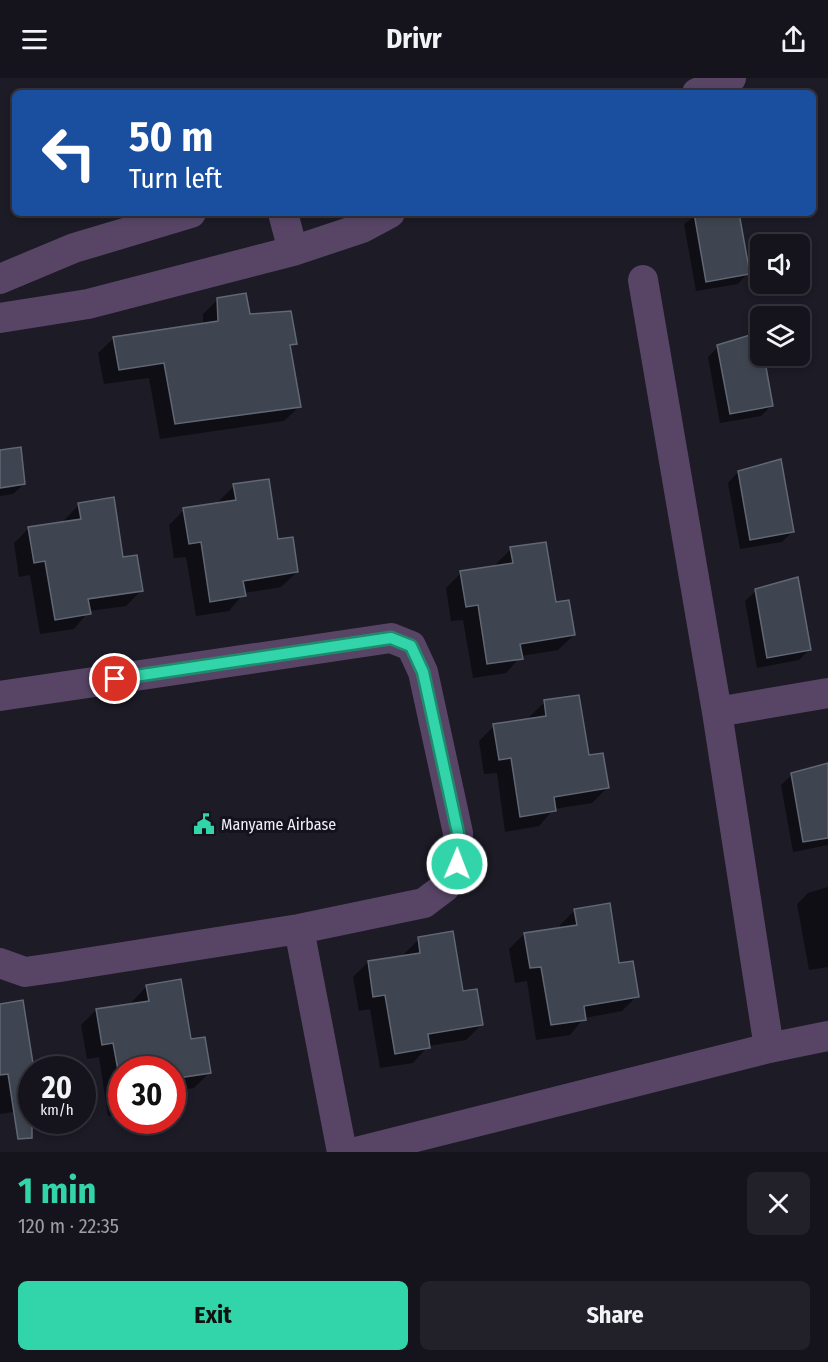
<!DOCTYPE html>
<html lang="en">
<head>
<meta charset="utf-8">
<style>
  body { margin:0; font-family:"Fira Sans Condensed",sans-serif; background:#222129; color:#f1f3f6; height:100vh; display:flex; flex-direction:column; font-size:22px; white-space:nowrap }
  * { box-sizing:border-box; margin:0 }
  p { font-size:20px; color:#9d9ea3 }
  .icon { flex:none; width:33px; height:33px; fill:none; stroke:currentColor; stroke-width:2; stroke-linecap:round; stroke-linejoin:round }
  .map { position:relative; height:1074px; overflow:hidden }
  .panel { display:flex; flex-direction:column; background:#15141c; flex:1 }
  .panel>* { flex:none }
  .top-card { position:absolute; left:12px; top:12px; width:804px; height:126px; border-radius:9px; box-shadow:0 3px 9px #0003,0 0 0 2px #34333b; background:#1a4fa0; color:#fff; overflow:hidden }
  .buttons { position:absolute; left:750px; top:156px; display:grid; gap:12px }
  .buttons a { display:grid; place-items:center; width:60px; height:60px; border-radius:9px; background:#15141c; box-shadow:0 3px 9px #0003,0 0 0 2px #34333b; font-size:30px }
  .speed { position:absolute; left:18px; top:978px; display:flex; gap:12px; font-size:30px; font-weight:700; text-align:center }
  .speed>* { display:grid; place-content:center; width:78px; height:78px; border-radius:50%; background:#15141c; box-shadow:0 3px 9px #0003,0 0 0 2px #34333b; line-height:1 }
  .speed small { font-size:15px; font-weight:400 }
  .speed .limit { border:9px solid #d22; background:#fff; color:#111 }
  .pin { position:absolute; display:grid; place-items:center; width:51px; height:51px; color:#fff; margin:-26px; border:3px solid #fff; border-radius:50%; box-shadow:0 2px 6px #0007 }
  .me { position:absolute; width:66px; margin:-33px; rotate:1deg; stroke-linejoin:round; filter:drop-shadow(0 0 4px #0008) }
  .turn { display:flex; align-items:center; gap:21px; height:126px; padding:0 18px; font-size:27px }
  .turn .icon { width:78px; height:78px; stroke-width:2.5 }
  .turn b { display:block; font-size:42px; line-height:51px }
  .round { display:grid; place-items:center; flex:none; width:63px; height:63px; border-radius:9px; background:#222129 }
  .summary { display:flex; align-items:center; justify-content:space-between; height:102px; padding:0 18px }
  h1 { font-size:36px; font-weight:700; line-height:45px; color:#32d4a9 }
  .button { display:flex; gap:12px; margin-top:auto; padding:12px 18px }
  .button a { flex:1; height:69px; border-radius:9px; background:#32d4a9; color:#111; font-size:24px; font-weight:700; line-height:69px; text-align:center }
  .button a+a { background:#222129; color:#f1f3f6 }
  header { display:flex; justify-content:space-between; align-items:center; height:78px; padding:0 18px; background:#15141c; font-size:27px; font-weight:700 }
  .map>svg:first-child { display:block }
  .shadow { fill:#0007 }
  .building { fill:#3f4550; stroke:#616774; stroke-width:1.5 }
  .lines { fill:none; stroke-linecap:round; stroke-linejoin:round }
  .minor { stroke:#584566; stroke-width:30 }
  .route-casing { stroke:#208a6e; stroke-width:15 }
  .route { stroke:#32d4a9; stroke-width:10 }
  .labels { text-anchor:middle; stroke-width:6; stroke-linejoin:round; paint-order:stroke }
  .poi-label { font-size:16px; fill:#f0f0f8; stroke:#13121d; text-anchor:start }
</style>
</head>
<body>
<header><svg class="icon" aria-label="menu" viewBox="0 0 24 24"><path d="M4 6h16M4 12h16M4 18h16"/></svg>Drivr<svg class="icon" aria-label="share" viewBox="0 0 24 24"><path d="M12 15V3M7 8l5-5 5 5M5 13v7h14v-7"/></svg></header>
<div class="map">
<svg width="828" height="1074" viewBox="0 0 828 1074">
  <rect width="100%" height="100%" fill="#1c1b26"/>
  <path class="shadow" d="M 699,135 L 737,135 L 748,195 L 738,206 L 696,213 L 684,146 Z
    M 218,221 L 295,265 L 289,271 L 300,328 L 284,343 L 160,361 L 149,300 L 104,306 L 98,275 L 114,260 L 203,246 L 203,236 Z
    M 759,256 L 771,328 L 761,338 L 720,345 L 708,279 L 718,269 Z
    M 0,373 L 24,406 L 13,416 L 0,418 L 0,411 L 14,409 L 14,406 L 0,408 Z
    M 738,394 L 792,454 L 782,464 L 740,471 L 728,405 Z
    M 234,408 L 277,463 L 297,494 L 281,509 L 244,515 L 229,533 L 196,538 L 186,479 L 174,480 L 169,447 L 184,432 L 220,426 L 219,423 Z
    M 79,427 L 122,481 L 141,513 L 126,528 L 89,533 L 74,551 L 40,556 L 30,497 L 19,499 L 14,465 L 29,450 L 64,445 L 64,442 Z
    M 511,471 L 554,526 L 574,557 L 558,572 L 521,578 L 506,595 L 473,600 L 463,542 L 451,543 L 446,510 L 461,495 L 496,489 L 496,486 Z
    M 756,513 L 809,572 L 799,582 L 757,590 L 745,523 Z
    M 545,624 L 588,679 L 607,710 L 592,725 L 554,731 L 539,748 L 505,754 L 497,695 L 484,696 L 479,663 L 494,648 L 530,642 L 529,639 Z
    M 828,686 L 828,767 L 793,774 L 781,707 L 792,697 Z
    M 828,809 L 828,889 L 809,892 L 797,826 L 808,815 Z
    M 575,832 L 637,918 L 622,933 L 584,940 L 570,957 L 536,962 L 527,903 L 515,905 L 509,871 L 524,856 L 560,851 L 560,847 Z
    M 419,861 L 462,915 L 481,947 L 466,962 L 428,968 L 413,985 L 380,990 L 370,931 L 359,933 L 353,899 L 368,884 L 404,879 L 404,876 Z
    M 147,908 L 209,995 L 194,1010 L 172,1013 L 172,992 L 122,992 L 122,1036 L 108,1038 L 99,979 L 87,981 L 81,947 L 96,932 L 132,927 L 132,924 Z
    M 0,927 L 31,984 L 45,982 L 47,992 L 32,992 L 32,1031 L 0,1036 Z"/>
  <path class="building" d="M 694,135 L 739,135 L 750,196 L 706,204 Z
    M 246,215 L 250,236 L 291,233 L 297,266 L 290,267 L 301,329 L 175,346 L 164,285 L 119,292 L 113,259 L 218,243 L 217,220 Z
    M 760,254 L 760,278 L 764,278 L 773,328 L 730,336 L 717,267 Z
    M 21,369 L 25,406 L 0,410 L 0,372 Z
    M 781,381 L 794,454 L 750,462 L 738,393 Z
    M 269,401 L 278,461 L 293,459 L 298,494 L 243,503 L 246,518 L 210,524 L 201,464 L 189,466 L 183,430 L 236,422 L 233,406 Z
    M 114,419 L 123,479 L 137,477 L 143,513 L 88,521 L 91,536 L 55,542 L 45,483 L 34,485 L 28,449 L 81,441 L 78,425 Z
    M 546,464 L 556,524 L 569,522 L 575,557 L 520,566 L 523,581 L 487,586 L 478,527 L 466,529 L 460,493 L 513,485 L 510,469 Z
    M 798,499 L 811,572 L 767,580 L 755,511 Z
    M 579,617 L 589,677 L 603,675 L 609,710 L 554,719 L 556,733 L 520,739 L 511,680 L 499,682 L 493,646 L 546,638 L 544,622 Z
    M 828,685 L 828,760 L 803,764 L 791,695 Z
    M 610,825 L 619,885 L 633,883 L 639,919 L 584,928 L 586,942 L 551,947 L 541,889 L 530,890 L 524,855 L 577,847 L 574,831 Z
    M 453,853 L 463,913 L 477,911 L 483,947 L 428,956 L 430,970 L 395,976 L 385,917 L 373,919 L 368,883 L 420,875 L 418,859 Z
    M 181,901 L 191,961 L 205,959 L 211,995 L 172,1001 L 172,992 L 118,992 L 113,965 L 102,967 L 96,931 L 149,923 L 146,907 Z
    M 23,922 L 34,992 L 32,992 L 32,1060 L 18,1061 L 8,996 L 0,997 L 0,926 Z"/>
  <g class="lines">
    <path class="minor" d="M 697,15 L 731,0
      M 283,135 L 293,173
      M 0,201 L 74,170 L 191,135
      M 643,202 L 717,634 L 769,970
      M 0,240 L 88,226 L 293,173 L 362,150 L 390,135
      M 0,618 L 391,560 L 411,568 L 423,594 L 458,755 L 457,786 L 445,809 L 424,825 L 299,851 L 60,889 L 25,894 L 0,885
      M 717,634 L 828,615
      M 299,851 L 342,1074
      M 356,1074 L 769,970 L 828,958"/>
  </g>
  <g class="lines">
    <defs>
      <path id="route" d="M 115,601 L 391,560 L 411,568 L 423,594 L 458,755 L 457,786"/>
    </defs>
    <use href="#route" class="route-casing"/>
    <use href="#route" class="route"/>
  </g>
  <defs>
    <symbol id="civic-bare" viewBox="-9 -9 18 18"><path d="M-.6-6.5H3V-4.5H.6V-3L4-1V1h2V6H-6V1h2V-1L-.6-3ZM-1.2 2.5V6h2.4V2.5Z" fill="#32d4a9" stroke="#13121d" stroke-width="2.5" paint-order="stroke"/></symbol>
  </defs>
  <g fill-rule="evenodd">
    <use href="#civic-bare" x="189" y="731" width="30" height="30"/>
  </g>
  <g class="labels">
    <g class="poi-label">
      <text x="221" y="752">Manyame Airbase</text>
    </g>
  </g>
</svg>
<div class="buttons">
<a><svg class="icon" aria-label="sound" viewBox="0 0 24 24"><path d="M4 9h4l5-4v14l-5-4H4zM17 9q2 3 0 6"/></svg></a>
<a><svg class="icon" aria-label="layers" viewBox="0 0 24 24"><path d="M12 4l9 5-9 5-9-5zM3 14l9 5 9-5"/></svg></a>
</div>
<div class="speed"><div>20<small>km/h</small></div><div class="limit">30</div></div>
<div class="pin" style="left:115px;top:601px;background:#d93025"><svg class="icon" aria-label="arrive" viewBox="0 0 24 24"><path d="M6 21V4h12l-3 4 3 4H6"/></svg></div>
<svg class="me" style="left:457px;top:786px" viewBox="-20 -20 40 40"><circle r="17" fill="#32d4a9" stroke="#fff" stroke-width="3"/><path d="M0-11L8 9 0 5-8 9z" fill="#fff"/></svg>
<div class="top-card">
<div class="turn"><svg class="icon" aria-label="left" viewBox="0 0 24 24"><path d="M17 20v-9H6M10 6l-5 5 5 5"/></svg><div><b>50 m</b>Turn left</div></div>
</div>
</div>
<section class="panel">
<div class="summary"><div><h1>1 min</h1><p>120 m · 22:35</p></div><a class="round"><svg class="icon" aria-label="close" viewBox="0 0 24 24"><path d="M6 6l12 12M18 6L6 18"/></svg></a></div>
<div class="button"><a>Exit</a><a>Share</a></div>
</section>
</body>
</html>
